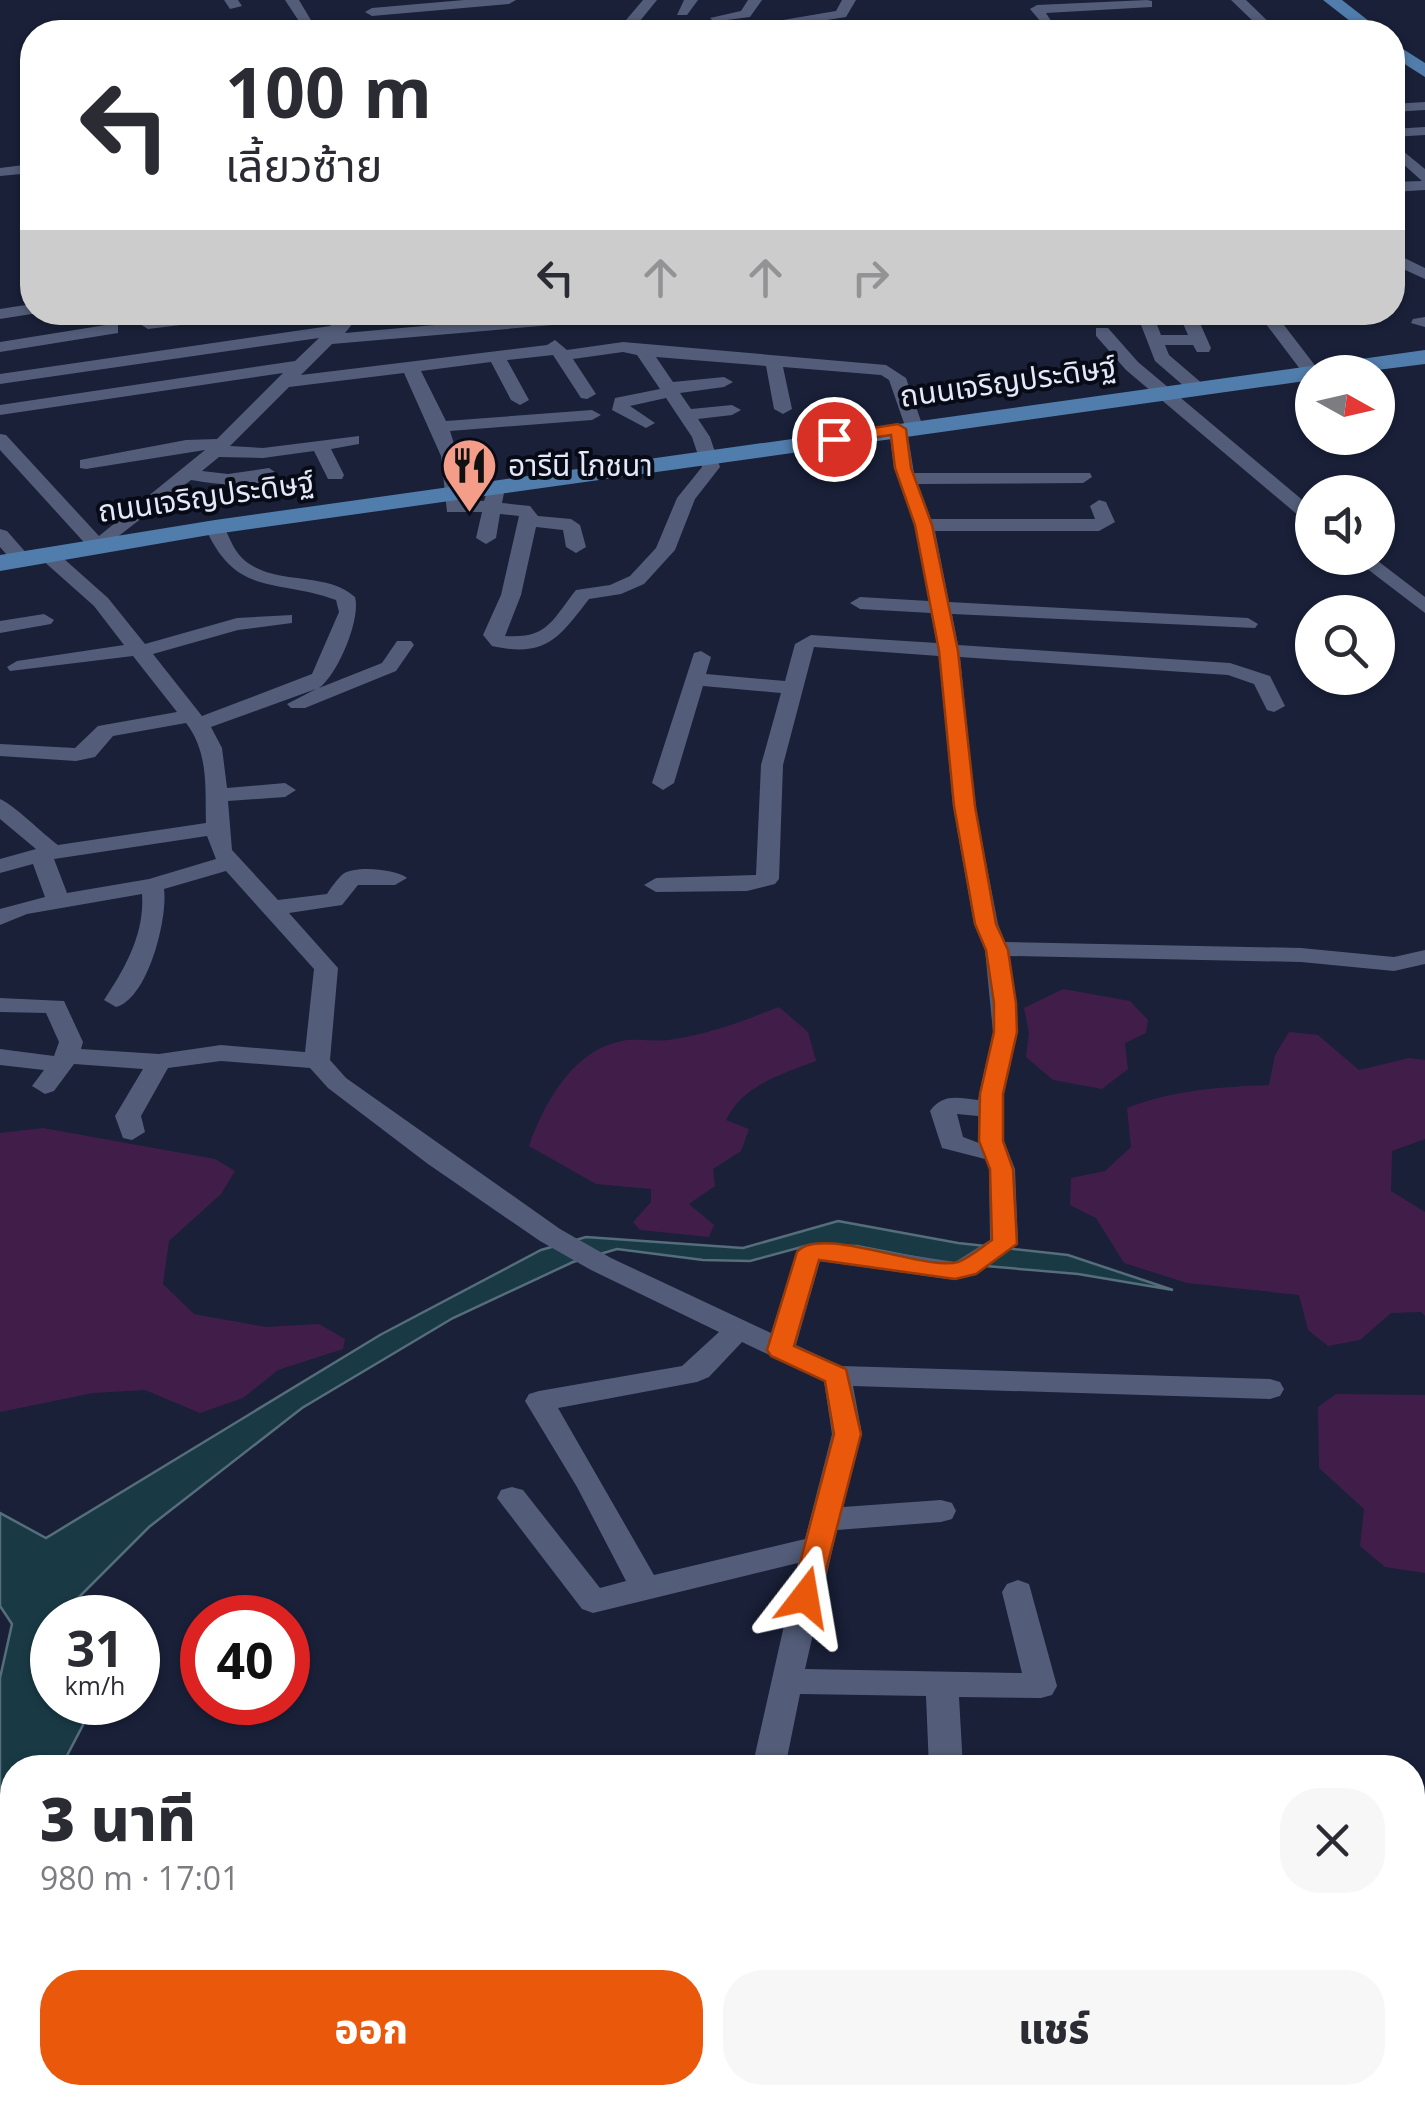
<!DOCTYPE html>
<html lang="th">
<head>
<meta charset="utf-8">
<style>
  body { margin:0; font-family:"Open Sans","Noto Sans Thai",sans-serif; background:#f7f7f7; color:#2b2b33; height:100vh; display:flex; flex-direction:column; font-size:38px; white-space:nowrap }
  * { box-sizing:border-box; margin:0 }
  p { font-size:32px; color:#7c7c81 }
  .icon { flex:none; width:55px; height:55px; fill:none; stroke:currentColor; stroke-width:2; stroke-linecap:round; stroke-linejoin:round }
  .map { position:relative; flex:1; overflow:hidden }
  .side { position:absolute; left:0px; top:1755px; width:1425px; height:350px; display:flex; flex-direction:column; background:#fff; border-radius:40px 40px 0 0; box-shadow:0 2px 8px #0004 }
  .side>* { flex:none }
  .top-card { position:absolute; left:20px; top:20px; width:1385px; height:305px; border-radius:40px; box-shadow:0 2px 8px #0004; background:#fff; color:#2b2b33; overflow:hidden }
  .needle { width:65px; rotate:98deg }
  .fabs { position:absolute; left:1295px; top:355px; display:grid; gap:20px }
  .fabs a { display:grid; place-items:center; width:100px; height:100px; border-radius:50%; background:#fff; box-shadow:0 2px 8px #0004; font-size:50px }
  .speed { position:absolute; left:30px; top:1595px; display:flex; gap:20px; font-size:50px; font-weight:700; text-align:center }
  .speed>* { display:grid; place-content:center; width:130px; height:130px; border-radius:50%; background:#fff; box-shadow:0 2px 8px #0004; line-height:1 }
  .speed small { font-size:25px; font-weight:400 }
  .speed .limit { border:15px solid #d22; background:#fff; color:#111 }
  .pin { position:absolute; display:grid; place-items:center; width:85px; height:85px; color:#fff; margin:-42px; border:5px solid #fff; border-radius:50%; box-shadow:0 2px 10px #0007 }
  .me { position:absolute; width:110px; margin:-55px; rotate:14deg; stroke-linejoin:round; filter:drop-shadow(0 0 8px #0008) }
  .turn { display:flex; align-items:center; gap:35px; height:210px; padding:0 40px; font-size:45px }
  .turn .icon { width:130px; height:130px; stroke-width:2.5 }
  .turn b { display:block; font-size:70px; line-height:85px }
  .lanes { display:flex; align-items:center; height:95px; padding:0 40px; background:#0003; justify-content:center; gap:50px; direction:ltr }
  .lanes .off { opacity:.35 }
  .round { display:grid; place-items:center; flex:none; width:105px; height:105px; border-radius:40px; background:#f7f7f7 }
  .overview { display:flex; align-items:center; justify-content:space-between; height:170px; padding:0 40px }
  h1 { font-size:60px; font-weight:800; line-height:75px }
  .primary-button { display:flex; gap:20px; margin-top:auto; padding:20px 40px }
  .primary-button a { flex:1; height:115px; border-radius:40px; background:#ea580c; color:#fff; font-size:40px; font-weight:800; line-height:115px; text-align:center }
  .primary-button a+a { background:#f7f7f7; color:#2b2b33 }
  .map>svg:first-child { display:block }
  .green { fill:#411e4a }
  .water { fill:#193a45; stroke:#566e7b; stroke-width:2.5 }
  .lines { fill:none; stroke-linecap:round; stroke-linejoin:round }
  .minor { fill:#535d79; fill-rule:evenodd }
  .major { fill:#507dab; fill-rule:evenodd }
  .route { fill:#ea580c; stroke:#983908; stroke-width:2.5 }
  .labels { text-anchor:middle; stroke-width:8; stroke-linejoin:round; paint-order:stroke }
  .far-street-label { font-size:30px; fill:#e3e9fa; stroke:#080b15 }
  .far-poi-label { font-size:30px; fill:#e3e9fa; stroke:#080b15; text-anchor:start }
</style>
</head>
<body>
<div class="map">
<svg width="1425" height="2105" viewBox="0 0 1425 2105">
  <rect width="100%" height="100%" fill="#192038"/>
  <path class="green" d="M 1063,989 L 1130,1001 L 1148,1020 L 1146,1033 L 1125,1043 L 1128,1069 L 1102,1089 L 1053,1080 L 1026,1057 L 1029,1033 L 1024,1008 Z
    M 779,1007 L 808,1032 L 816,1061 C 782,1074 743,1085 726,1120 L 749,1129 L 741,1151 L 713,1169 L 715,1186 L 689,1204 L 714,1225 L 709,1237 L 640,1230 L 633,1222 L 651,1202 L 651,1189 L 596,1184 L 529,1146 C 544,1103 573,1050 622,1041 C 637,1038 653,1042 668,1040 C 707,1035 743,1021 779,1007 Z
    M 1289,1032 L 1318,1035 L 1359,1070 L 1409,1058 L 1425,1060 L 1425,1139 L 1392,1151 L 1391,1191 L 1425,1212 L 1425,1316 L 1421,1312 L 1391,1313 L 1360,1340 L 1328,1346 L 1308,1330 L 1299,1295 L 1187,1283 L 1124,1263 L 1096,1218 L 1070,1205 L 1071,1178 L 1105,1171 L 1131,1147 L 1127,1108 C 1174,1090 1219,1087 1269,1085 L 1275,1055 Z
    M 43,1128 L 215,1159 L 235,1171 L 221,1194 L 169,1241 L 163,1284 L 194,1314 L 266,1327 L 319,1324 L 345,1339 L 343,1349 L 278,1370 L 243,1398 L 200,1413 L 145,1390 L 93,1393 L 0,1412 L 0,1133 Z
    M 1336,1394 L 1425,1395 L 1425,1573 L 1385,1567 L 1360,1546 L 1364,1509 L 1319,1468 L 1318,1407 Z"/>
  <path class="water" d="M 838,1221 L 958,1243 L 1068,1255 L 1173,1290 L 1078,1274 L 939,1262 L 857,1246 L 809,1245 L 750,1261 L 703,1260 L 617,1249 L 573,1262 L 453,1318 L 302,1408 L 149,1527 L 65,1611 L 74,1617 L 52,1618 L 52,1702 L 90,1703 L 83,1725 L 61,1767 L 12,1768 L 12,1880 L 0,1914 L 0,1678 L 12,1624 L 0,1606 L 0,1513 L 46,1538 L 380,1335 L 541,1250 L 586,1237 L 743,1248 Z"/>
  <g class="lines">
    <path class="minor" d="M 224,0 L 238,0 L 242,6 L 230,9 Z
      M 285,0 L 299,0 L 318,32 L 306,32 Z
      M 464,0 L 516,0 L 509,4 L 372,16 L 365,12 L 372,8 Z
      M 643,0 L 657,0 L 631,32 L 618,32 L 619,29 L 531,32 L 538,28 L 626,20 Z
      M 684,0 L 698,0 L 687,15 L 677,15 Z
      M 748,0 L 762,0 L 750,17 L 727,20 L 735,28 L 836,11 L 842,0 L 856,0 L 846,17 L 753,32 L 725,32 L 710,18 L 741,11 Z
      M 1147,0 L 1152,1 L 1152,7 L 1046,13 L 1053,24 L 1046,28 L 1030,9 L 1037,5 Z
      M 1231,0 L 1246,0 L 1279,32 L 1197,32 L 1203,28 L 1257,25 Z
      M 1425,102 L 1425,110 L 1392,112 L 1392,104 Z
      M 27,126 L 32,127 L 32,173 L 0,176 L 0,168 L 24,165 L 20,130 Z
      M 1425,127 L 1425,135 L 1392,137 L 1392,129 Z
      M 1392,142 L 1425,169 L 1425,190 L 1392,192 L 1392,182 L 1422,181 L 1392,154 Z
      M 1392,252 L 1425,268 L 1425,279 L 1392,264 Z
      M 32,304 L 32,312 L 38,313 L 0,319 L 0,309 Z
      M 201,312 L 254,312 L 246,317 L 148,329 L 140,324 L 148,319 Z
      M 344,312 L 362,312 L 345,333 L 581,312 L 618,315 L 610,320 L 332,344 L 301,375 L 547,345 L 555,340 L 567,350 L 623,342 L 886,365 L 906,378 L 923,427 L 914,432 L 907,430 L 914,473 L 1090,473 L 1092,477 L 1083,483 L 918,484 L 931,519 L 1095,519 L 1090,506 L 1099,500 L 1106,502 L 1115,522 L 1099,531 L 935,531 L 949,602 L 1248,618 L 1258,624 L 1255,628 L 952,614 L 958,645 L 1230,663 L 1270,676 L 1285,706 L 1274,712 L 1267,710 L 1254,684 L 1228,675 L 960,657 L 975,806 L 998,924 L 1005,942 L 1301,948 L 1394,957 L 1425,950 L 1425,964 L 1394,971 L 1301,962 L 1010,956 L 1017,1032 L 1004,1094 L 1004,1141 L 1015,1169 L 1018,1244 L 977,1274 L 955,1280 L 820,1261 L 796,1345 L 841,1366 L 1270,1379 L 1280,1382 L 1284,1389 L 1280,1396 L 1270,1399 L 853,1386 L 862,1434 L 843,1507 L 941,1500 L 952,1503 L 956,1511 L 952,1519 L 941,1522 L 837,1530 L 805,1669 L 1022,1673 L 1002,1592 L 1007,1584 L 1018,1580 L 1029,1584 L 1057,1686 L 1052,1695 L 1041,1698 L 959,1697 L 963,1768 L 929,1768 L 926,1696 L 800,1694 L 785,1768 L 752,1768 L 798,1563 L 593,1613 L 582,1609 L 497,1498 L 501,1490 L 512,1487 L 523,1490 L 600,1588 L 626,1581 L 577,1487 L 525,1401 L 529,1394 L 539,1391 L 682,1366 L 719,1332 L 591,1270 L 540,1241 L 428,1164 L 328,1088 L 310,1068 L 221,1061 L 168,1068 L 141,1116 L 145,1132 L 132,1140 L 123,1138 L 115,1116 L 143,1069 L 74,1064 L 54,1091 L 45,1094 L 32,1086 L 44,1070 L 0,1065 L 0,1049 L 54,1056 L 59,1042 L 46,1013 L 0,1012 L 0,998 L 64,1001 L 83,1042 L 81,1049 L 159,1054 L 221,1045 L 305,1052 L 314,969 L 226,871 L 164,889 C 168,918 148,999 116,1007 L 104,1000 C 125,969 145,933 142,894 L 27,914 L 0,925 L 0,909 L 45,897 L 33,864 L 0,873 L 0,859 L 36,849 L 0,819 L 0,799 C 13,804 43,834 58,845 L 206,823 C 205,788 209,753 186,723 L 113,736 L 95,757 L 76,761 L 0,756 L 0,744 L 75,748 L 98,726 L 177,712 L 133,656 L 10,671 L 7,667 L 17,661 L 124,645 L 94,606 L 40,558 L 40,550 L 54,550 L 108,598 L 145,644 L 237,618 L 292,615 L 292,623 L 238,630 L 153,654 L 202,716 L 312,674 L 339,612 L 336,600 C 276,578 236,598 205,527 L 215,521 L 222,523 C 229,535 232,548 242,558 C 272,587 325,570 355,597 C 361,619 338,674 319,688 L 382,663 L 397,641 L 411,641 L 414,645 L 396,671 L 305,708 L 291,708 L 287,704 L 316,689 L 211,727 L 222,748 L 227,788 L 285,783 L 296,790 L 285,797 L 228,801 L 232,850 L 278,900 L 327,894 C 331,888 337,879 343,874 C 355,865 396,869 407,878 L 395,885 L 358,885 L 342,905 L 289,913 L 338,968 L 330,1060 L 346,1078 L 560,1229 L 611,1258 L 771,1333 L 799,1246 L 831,1243 L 955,1262 L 990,1240 L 989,1169 L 985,1159 L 942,1148 L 930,1111 C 943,1093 958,1098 978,1100 L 993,1032 L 985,950 L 974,924 L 953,806 L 939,656 L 814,647 L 783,765 L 779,879 L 775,884 L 747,891 L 656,892 L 644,885 L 656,878 L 756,875 L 761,765 L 781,693 L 703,686 L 674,783 L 663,790 L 652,783 L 694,653 L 701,651 L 711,657 L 706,674 L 785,681 L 795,644 L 811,635 L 937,643 L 931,613 L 860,609 L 850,603 L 860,597 L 929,601 L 915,525 L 894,468 L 889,429 L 898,424 L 905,426 L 889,380 L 881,375 L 783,367 L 792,409 L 783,414 L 774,409 L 766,366 L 656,357 L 673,382 L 724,377 L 733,382 L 724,387 L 680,393 L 691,409 L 732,405 L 741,410 L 732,415 L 698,419 L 710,437 L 720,467 L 695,499 L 675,550 L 644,584 L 621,594 L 589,599 C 559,638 546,658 492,646 L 483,635 L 501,595 L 519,516 L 500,514 L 496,538 L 486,544 L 476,538 L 482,512 L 447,512 L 441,456 L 404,373 L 289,387 L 230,446 L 263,448 L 359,436 L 359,444 L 331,449 L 344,475 L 342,479 L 328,479 L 314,451 L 263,458 L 219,457 L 202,471 L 228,474 L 269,468 L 278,474 C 256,491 217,484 191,480 L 98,552 L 91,550 L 0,450 L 0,434 L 6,435 L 99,536 L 205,450 L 86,469 L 80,468 L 80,460 L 186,440 L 217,439 L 283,373 L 0,415 L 0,405 L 295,361 L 319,338 L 0,384 L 0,374 L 330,326 ZM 623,352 L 637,355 L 660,389 L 615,398 L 612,410 L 646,428 L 655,423 L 630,406 L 666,398 L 692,437 L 702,467 L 677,498 L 656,548 L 630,576 L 610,585 L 576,590 C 552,620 548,639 505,636 L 521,595 L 536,527 L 563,530 L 566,547 L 576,553 L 586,547 L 580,525 L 571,519 L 538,516 L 530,506 L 502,503 L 504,493 L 495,487 L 488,489 L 484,501 L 465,499 L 464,475 L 450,431 L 592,420 L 601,415 L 592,410 L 446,421 L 421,371 L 491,362 L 511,400 L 520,405 L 529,400 L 507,360 L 553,355 L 581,398 L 587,399 L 596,394 L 573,359 ZM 207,836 L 216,859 L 149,879 L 67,893 L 54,859 ZM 957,1114 L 978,1116 L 979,1143 L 963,1137 ZM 742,1342 L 824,1381 L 832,1434 L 805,1539 L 654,1575 L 558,1408 L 697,1382 L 709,1377 Z
      M 1136,312 L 1152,312 L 1161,335 L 1188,335 L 1178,312 L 1195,312 L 1211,348 L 1209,352 L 1197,352 L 1193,345 L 1165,345 L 1169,355 L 1204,385 L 1204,393 L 1192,393 L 1155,361 Z
      M 1257,312 L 1274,312 L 1320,372 L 1312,372 L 1312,378 L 1306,377 Z
      M 1425,317 L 1425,327 L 1411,323 L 1413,319 Z
      M 112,324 L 118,325 L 118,333 L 0,352 L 0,342 Z
      M 1096,328 L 1108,328 L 1138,362 L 1312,508 L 1312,523 L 1305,521 L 1126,370 L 1096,336 Z
      M 0,529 L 7,531 L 28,555 L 28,563 L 14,563 L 0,547 Z
      M 1353,558 L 1374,558 L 1425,597 L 1425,613 Z
      M 44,614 L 54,620 L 51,624 L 0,633 L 0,621 Z
      M 1412,1981 L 1425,1981 L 1425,2011 L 1412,2011 Z
      M 292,2092 L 328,2092 L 327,2105 L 291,2105 Z
      M 672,2092 L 709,2092 L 706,2105 L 670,2105 Z
      M 869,2092 L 905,2092 L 903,2105 L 867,2105 Z"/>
    <path class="major" d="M 1323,0 L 1342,0 L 1383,32 L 1364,32 Z
      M 1392,42 L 1425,63 L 1425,77 L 1392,56 Z
      M 1425,350 L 1425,364 L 1361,372 L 1312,372 L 1312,380 L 215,534 L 0,571 L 0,555 L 215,520 Z"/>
  </g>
  <path class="route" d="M 898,424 L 906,429 L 911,468 L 932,525 L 958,651 L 975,806 L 996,924 L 1008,950 L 1016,1003 L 1017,1032 L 1003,1094 L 1003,1141 L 1013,1169 L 1017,1244 L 976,1274 L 955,1279 L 819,1260 L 794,1346 L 846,1369 L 861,1434 L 819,1597 L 815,1605 L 805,1608 L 795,1605 L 791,1597 L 834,1434 L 825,1381 L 771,1356 L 767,1350 L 797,1252 C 819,1224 926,1272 958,1262 C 969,1258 982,1247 992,1240 L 990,1169 L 979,1141 L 980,1094 L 994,1032 L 994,1003 L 986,950 L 975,924 L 954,806 L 939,651 L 915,525 L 895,468 L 891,435 L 834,444 L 826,439 L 834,434 Z"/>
  <defs>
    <symbol id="restaurant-pin" viewBox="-11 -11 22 30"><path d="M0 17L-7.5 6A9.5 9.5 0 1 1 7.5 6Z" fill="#f49e8a" stroke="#080b15"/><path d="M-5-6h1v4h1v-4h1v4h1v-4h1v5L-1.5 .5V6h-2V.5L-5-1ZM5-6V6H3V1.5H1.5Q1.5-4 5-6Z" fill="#111"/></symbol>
  </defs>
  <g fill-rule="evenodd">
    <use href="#restaurant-pin" x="438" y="434" width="63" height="86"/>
  </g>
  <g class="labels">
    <g class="far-street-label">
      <text transform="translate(1008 382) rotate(-8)" y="10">ถนนเจริญประดิษฐ์</text>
      <text transform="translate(206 497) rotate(-8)" y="10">ถนนเจริญประดิษฐ์</text>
    </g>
    <g class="far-poi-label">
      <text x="508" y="476">อารีนี โภชนา</text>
    </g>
  </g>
</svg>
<div class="fabs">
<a><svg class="needle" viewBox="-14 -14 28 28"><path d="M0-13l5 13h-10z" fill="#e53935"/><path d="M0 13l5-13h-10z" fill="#7c7c81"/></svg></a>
<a><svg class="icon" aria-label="sound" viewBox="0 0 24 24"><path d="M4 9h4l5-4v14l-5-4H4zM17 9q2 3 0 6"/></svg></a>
<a><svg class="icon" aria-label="search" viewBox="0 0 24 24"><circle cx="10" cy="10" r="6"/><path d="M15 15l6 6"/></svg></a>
</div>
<div class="speed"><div>31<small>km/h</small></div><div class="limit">40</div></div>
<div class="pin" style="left:834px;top:439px;background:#d93025"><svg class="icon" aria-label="arrive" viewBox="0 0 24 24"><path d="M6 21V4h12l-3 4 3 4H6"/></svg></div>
<svg class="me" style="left:805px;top:1597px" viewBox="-20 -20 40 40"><path d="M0-17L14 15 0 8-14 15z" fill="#ea580c" stroke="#fff" stroke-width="4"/></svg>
<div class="top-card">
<div class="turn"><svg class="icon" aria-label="left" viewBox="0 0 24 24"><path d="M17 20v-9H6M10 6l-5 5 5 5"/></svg><div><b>100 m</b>เลี้ยวซ้าย</div></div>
<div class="lanes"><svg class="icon" aria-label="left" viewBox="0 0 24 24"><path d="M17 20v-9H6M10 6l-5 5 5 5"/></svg><svg class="icon off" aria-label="ahead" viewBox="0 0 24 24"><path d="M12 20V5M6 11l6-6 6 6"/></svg><svg class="icon off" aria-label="ahead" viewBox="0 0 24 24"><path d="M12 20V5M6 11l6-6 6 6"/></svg><svg class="icon off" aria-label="right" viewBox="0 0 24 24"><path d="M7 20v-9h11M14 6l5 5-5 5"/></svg></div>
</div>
<section class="side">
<div class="overview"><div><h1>3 นาที</h1><p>980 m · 17:01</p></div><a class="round"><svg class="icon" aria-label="close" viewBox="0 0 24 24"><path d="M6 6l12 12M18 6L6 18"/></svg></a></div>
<div class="primary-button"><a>ออก</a><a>แชร์</a></div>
</section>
</div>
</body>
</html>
